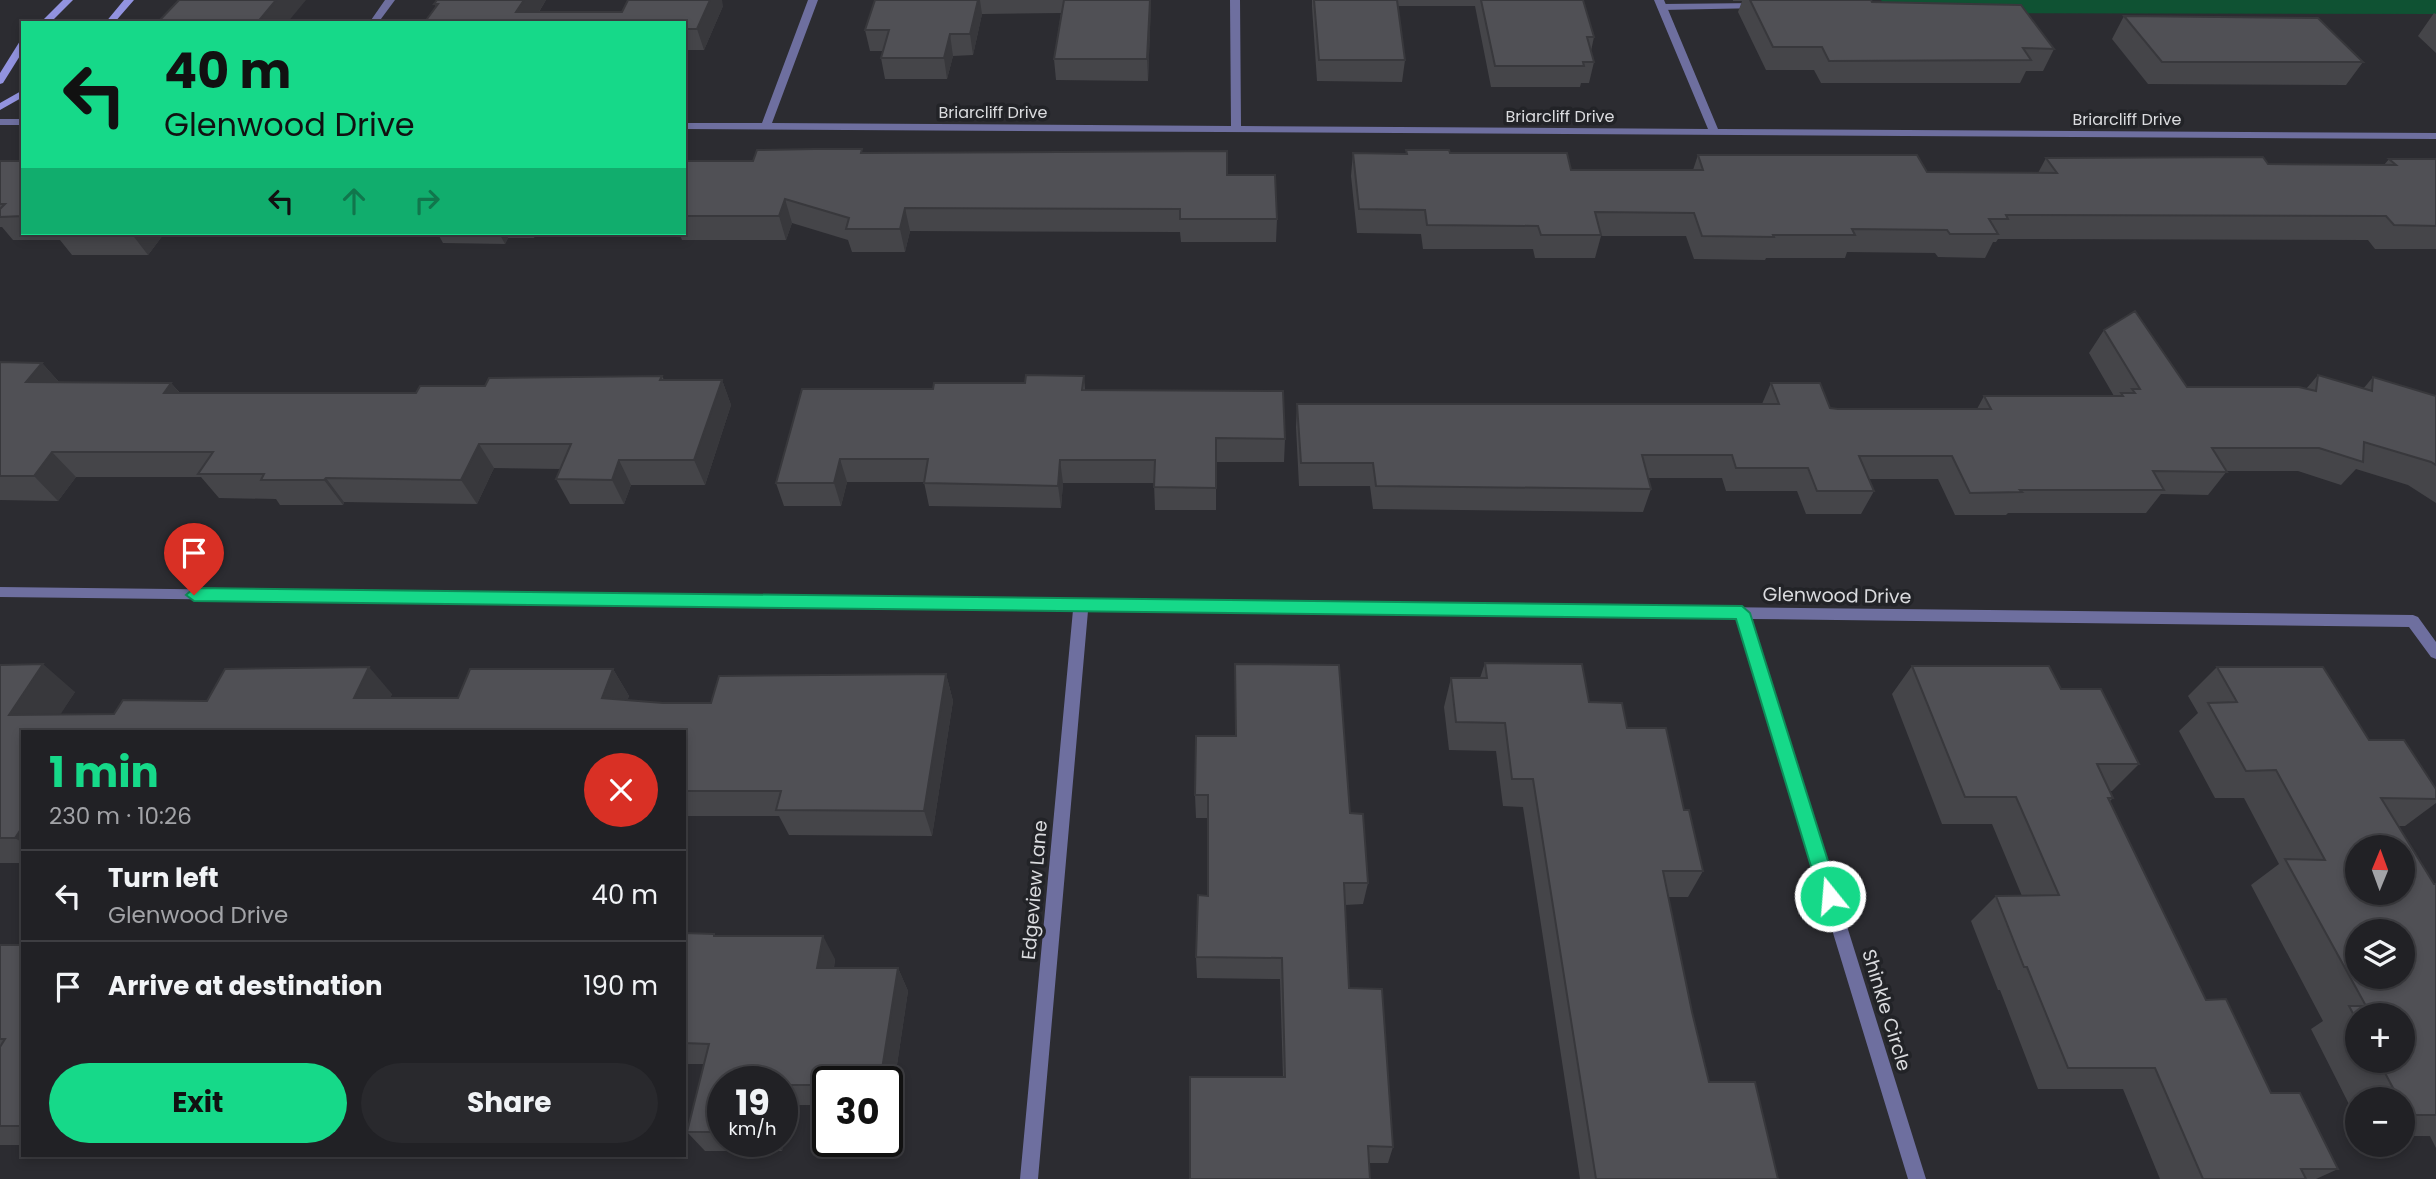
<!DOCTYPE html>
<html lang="en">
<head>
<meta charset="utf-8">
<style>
  body { margin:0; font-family:Poppins,sans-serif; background:#29292d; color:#f1f3f6; height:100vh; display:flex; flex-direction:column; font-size:26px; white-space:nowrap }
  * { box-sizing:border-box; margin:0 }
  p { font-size:23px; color:#a2a3a7 }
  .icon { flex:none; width:38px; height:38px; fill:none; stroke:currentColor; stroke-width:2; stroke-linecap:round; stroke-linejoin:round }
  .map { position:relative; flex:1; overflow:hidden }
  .panel { position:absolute; left:21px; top:730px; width:665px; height:427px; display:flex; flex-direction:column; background:#212125; border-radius:0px; box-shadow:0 4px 10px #0003,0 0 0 2px #3e3e42 }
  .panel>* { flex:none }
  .top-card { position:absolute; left:21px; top:21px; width:665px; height:214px; border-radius:0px; box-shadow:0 4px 10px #0003,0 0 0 2px #3e3e42; background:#16d989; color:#111; overflow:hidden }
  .needle { width:46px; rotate:1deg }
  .fabs { position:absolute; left:2345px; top:835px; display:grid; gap:14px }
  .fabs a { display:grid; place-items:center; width:70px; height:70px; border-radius:50%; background:#212125; box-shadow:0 4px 10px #0003,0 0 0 2px #3e3e42; font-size:35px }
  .speed { position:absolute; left:707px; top:1066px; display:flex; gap:14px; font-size:35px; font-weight:700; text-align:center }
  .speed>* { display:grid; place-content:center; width:91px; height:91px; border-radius:50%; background:#212125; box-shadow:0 4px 10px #0003,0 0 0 2px #3e3e42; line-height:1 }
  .speed small { font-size:18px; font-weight:400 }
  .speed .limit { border:4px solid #111; border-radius:10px; background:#fff; color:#111 }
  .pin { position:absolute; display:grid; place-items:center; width:60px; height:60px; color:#fff; margin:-72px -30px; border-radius:50% 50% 50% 0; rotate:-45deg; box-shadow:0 0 7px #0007 }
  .pin .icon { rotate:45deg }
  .me { position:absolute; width:77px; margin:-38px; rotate:343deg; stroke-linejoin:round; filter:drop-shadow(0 0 5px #0008) }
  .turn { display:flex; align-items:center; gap:24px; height:147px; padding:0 28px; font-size:32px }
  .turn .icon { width:91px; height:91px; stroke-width:2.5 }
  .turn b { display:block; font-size:49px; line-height:60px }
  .lanes { display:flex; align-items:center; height:66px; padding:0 28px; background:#0003; justify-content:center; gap:35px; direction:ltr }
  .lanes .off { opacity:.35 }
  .round { display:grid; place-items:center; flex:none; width:74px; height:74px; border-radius:37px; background:#29292d }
  .overview { display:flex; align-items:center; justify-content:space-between; height:119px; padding:0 28px }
  h1 { font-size:42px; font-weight:700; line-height:52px; color:#16d989 }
  .action { display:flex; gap:14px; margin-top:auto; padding:14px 28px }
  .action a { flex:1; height:80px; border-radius:42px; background:#16d989; color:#111; font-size:28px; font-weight:700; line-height:80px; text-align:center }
  .action a+a { background:#29292d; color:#f1f3f6 }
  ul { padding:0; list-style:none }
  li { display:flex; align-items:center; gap:21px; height:91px; padding:0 28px; border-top:2px solid #3e3e42 }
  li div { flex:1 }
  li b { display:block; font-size:26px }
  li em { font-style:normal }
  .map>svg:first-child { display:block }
  .green { fill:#0f5233 }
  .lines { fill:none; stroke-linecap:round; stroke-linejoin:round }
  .service { fill:#6e6f9f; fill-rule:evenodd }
  .minor { fill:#6e6f9f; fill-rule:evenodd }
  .secondary { fill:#9293e0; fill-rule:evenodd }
  .wall { fill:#454549; fill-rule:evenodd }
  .shaded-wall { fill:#38383c }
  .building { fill:#505055; stroke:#38383c; stroke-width:2; fill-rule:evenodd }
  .route { fill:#16d989; stroke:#0e8d59; stroke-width:2 }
  .labels { text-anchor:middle; stroke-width:7; stroke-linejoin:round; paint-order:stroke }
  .far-street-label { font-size:16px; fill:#dadbde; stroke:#222327 }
  .street-label { font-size:19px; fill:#dadbde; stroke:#222327 }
</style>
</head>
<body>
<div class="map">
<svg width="2436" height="1179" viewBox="0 0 2436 1179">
  <rect width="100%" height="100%" fill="#2c2c31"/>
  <path class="green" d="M 1881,0 L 2436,0 L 2436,14 L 1889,13 Z"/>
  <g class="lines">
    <path class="service" d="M 1758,3 L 1761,4 L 1761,8 L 1662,10 L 1657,7 L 1662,4 Z"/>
    <path class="minor" d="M 385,0 L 395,0 L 378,23 L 369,23 Z
      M 808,0 L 818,0 L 772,123 L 1231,126 L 1230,0 L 1240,0 L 1241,126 L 1708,129 L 1654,0 L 1664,0 L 1718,129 L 2436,133 L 2436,139 L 684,129 L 684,123 L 762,123 Z
      M 0,119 L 23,119 L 23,125 L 0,125 Z
      M 0,587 L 2413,615 L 2418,617 L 2436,642 L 2436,659 L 2431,657 L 2409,627 L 1751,619 L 1926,1179 L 1908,1179 L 1737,618 L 1088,611 L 1038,1179 L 1020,1179 L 1073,610 L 0,597 Z"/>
    <path class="secondary" d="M 63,0 L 73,0 L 50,23 L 40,23 Z
      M 124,0 L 134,0 L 114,23 L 105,23 Z
      M 23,40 L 23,51 L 3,83 L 0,84 L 0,73 L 20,41 Z
      M 23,90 L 23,97 L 0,110 L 0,103 Z"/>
  </g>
  <path class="wall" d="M 437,0 L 546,0 L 539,12 L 622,12 L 723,6 L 704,50 L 684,50 L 684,23 L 436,6 L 434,4 Z
    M 875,0 L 1151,0 L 1148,81 L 1056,80 L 1054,59 L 1061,13 L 982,14 L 973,55 L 953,56 L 947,79 L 885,79 L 881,58 L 883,51 L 870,51 L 865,30 Z
    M 1312,0 L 1583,0 L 1594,37 L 1591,51 L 1594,62 L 1589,83 L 1581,83 L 1580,87 L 1491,87 L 1475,6 L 1398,6 L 1405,60 L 1402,82 L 1317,81 L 1312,7 Z
    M 1733,0 L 1871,0 L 1872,2 L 2054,49 L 2043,71 L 2026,71 L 2020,83 L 1821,83 L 1814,70 L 1766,70 L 1738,12 L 1742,1 L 1733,1 Z
    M 2434,13 L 2436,14 L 2436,53 L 2418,36 Z
    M 2124,16 L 2363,62 L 2346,85 L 2148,84 L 2112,39 Z
    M 1406,150 L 1450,153 L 1571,170 L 1693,170 L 1698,155 L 1927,172 L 2038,173 L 2046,158 L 2268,164 L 2384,165 L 2389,159 L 2436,159 L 2436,249 L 2375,249 L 2368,240 L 1998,239 L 1996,242 L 1993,242 L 1985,258 L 1938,257 L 1935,253 L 1847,252 L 1845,258 L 1766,258 L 1765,260 L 1694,259 L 1686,236 L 1601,236 L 1595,258 L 1535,258 L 1533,249 L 1423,249 L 1421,234 L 1357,233 L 1351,176 L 1353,153 L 1406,154 Z
    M 863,153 L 1227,175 L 1277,219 L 1276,242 L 1181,242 L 1180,232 L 910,231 L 905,252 L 852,252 L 848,240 L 792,223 L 786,240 L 682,240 L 679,233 L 684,233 L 684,161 L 753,161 Z
    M 0,161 L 23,161 L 23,233 L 189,233 L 187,235 L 163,235 L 148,255 L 72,255 L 60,240 L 13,240 L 2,227 L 0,227 Z
    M 325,233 L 537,233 L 534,238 L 508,238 L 505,244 L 443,243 L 438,234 L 326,234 Z
    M 2104,330 L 2187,387 L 2306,389 L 2318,375 L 2363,389 L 2373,377 L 2436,396 L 2436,503 L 2408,485 L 2356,469 L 2341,485 L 2298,471 L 2227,471 L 2208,495 L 2161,494 L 2146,513 L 2008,513 L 2006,515 L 1955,515 L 1938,479 L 1868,479 L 1874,491 L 1861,514 L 1806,514 L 1797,491 L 1726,491 L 1722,478 L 1648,478 L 1651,489 L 1643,512 L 1373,509 L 1370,486 L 1299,486 L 1296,427 L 1297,404 L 1762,404 L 1771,383 L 1830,408 L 1977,409 L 1984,396 L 2114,396 L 2089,353 Z
    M 0,362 L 42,363 L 59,382 L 171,383 L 180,393 L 416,393 L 485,386 L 662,376 L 664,380 L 722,380 L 731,405 L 705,485 L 631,485 L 624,504 L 570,504 L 556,479 L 561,469 L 494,468 L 477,504 L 344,502 L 343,505 L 280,505 L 276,499 L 219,498 L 201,477 L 76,477 L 58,501 L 0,500 Z
    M 1084,376 L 1085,390 L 1285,439 L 1284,462 L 1216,462 L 1216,510 L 1155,510 L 1154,483 L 1063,483 L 1061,508 L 929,506 L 924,482 L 847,482 L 841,506 L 784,506 L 776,483 L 933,389 L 1025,383 Z
    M 1485,663 L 1589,702 L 1627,728 L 1684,810 L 1703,871 L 1688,897 L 1668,897 L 1692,1012 L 1709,1082 L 1778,1179 L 1580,1179 L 1523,807 L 1503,806 L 1496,751 L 1449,750 L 1444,707 L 1451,678 L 1480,678 Z
    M 1235,664 L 1350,813 L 1368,883 L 1363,904 L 1345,905 L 1349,988 L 1393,1147 L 1388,1163 L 1369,1163 L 1283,1077 L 1280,979 L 1197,978 L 1196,957 L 1208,896 L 1208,818 L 1196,818 L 1195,795 L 1235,736 Z
    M 0,665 L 75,692 L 60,714 L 114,714 L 207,701 L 392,694 L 390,698 L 458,698 L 613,669 L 629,696 L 627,700 L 663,703 L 711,703 L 946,674 L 953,701 L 932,836 L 789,835 L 779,816 L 684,816 L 684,732 L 23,732 L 23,863 L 0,863 Z
    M 1912,666 L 2061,689 L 2139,764 L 2112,791 L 2110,791 L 2113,798 L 2110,801 L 2206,1000 L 2271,1093 L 2338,1169 L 2316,1179 L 2160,1179 L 2123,1089 L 2038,1089 L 2000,990 L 1998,990 L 1971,921 L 1996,896 L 2022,896 L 1992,824 L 1942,824 L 1892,694 Z
    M 2217,667 L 2369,740 L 2436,789 L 2436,803 L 2405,826 L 2398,826 L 2434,884 L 2436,884 L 2436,1148 L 2430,1136 L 2403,1136 L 2403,1099 L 2357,1099 L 2357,1120 L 2311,1029 L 2323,1021 L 2251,885 L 2279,864 L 2244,798 L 2215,798 L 2179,731 L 2198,713 L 2188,696 ZM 2357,1015 L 2403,1060 L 2357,1060 Z
    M 684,933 L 714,934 L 716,936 L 835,959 L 834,968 L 898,968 L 908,991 L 891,1105 L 887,1105 L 887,1082 L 828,1082 L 828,1105 L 791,1105 L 782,1151 L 705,1151 L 687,1132 L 704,1064 L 684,1064 ZM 723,1082 L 782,1082 L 782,1141 L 723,1141 Z
    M 0,945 L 23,945 L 23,1145 L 0,1145 Z"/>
  <path class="shaded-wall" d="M 276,0 L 306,0 L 287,23 L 257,23 Z
    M 524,0 L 546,0 L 532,23 L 516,12 Z
    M 710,0 L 722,0 L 723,6 L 704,50 L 697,29 Z
    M 978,0 L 980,0 L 982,14 L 973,55 L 970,34 Z
    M 1150,0 L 1151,0 L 1151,7 L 1148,81 L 1147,59 Z
    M 950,34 L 953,56 L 947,79 L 944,58 Z
    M 785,199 L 792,223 L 786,240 L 779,216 Z
    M 905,208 L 910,231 L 905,252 L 900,229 Z
    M 131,233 L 162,233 L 163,235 L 148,255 Z
    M 499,233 L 506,233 L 508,238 L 505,244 Z
    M 42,363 L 64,388 L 26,382 Z
    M 722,380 L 731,405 L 705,485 L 694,460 Z
    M 171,383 L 192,408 L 164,393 Z
    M 479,444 L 494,468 L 477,504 L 461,480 Z
    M 52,452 L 76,477 L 58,501 L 34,476 Z
    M 840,459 L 847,482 L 841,506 L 834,483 Z
    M 619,460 L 631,485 L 624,504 L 612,480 Z
    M 1060,460 L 1063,483 L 1061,508 L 1058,486 Z
    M 326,478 L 344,502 L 343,505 L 324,480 Z
    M 43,664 L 75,692 L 49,732 L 9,715 Z
    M 369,667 L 392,694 L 378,724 L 354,698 Z
    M 613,669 L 629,696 L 619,725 L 602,698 Z
    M 946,674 L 953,701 L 932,836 L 924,811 Z
    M 23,826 L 23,843 L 15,838 Z
    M 823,936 L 835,959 L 830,990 L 817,968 Z
    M 898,968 L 908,991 L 891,1105 L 887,1098 L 887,1082 L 880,1082 Z
    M 782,1094 L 791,1105 L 782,1151 L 774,1141 L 782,1141 Z"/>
  <path class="building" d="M 179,0 L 276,0 L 257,23 L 157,23 Z
    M 437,0 L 524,0 L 516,12 L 622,12 L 628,0 L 710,0 L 697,29 L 684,29 L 684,23 L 424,23 L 438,4 L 434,4 Z
    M 875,0 L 978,0 L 970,34 L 950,34 L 944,58 L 881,58 L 889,30 L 865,30 Z
    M 1064,0 L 1150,0 L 1147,59 L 1054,59 Z
    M 1314,0 L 1397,0 L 1405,60 L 1319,60 Z
    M 1481,0 L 1583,0 L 1594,37 L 1587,37 L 1594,62 L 1583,62 L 1584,66 L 1495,66 Z
    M 1750,0 L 1871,0 L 1872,2 L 2021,5 L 2054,49 L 2023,48 L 2031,60 L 1829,61 L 1822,47 L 1773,47 Z
    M 2124,16 L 2318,18 L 2363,62 L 2162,62 Z
    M 814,149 L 862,149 L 861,153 L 1227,151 L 1227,175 L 1275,175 L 1277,219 L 1180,219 L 1180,209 L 905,208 L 900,229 L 846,229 L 849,218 L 785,199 L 779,216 L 684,216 L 684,161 L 753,161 L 757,150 Z
    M 1406,150 L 1449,150 L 1450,153 L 1567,153 L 1571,170 L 1703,170 L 1698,155 L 1917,155 L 1927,172 L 2057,173 L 2046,158 L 2263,157 L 2268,164 L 2396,165 L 2389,159 L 2436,159 L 2436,226 L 2394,225 L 2386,216 L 2006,215 L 2008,219 L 1989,219 L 1998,234 L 1950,234 L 1947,230 L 1852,229 L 1855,235 L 1773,235 L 1774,237 L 1702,236 L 1694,213 L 1595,212 L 1601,235 L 1541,235 L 1538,226 L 1427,225 L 1425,210 L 1359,209 L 1353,153 L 1407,154 Z
    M 0,161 L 23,161 L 23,216 L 0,217 L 0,209 L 5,204 L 0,204 Z
    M 2135,311 L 2187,387 L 2299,387 L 2316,391 L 2318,375 L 2372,391 L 2373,377 L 2436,396 L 2436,465 L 2431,462 L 2364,442 L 2363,462 L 2319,448 L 2212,448 L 2227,472 L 2153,471 L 2164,490 L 2020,490 L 2022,492 L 1970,493 L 1952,456 L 1859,456 L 1874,491 L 1817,491 L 1808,468 L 1736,468 L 1732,455 L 1642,455 L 1651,489 L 1376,486 L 1373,463 L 1301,463 L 1297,404 L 1779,404 L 1771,383 L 1820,383 L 1830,408 L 1838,409 L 1991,409 L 1984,396 L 2123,396 L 2121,393 L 2135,393 L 2132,389 L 2140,389 L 2104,330 Z
    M 0,362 L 42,363 L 26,382 L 171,383 L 164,393 L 416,393 L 420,386 L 485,386 L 489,378 L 662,376 L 660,380 L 722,380 L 694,460 L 619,460 L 612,480 L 556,479 L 571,444 L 479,444 L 461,480 L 326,478 L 324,480 L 261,480 L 264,474 L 198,474 L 213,452 L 52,452 L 34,476 L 0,476 Z
    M 1026,375 L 1084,376 L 1082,390 L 1283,391 L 1285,439 L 1216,438 L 1216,488 L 1154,487 L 1155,460 L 1060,460 L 1058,486 L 924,483 L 928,459 L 840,459 L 834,483 L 776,483 L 802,389 L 933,389 L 934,383 L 1025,383 Z
    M 1485,663 L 1582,664 L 1589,702 L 1622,703 L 1627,728 L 1666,728 L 1684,810 L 1689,810 L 1703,871 L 1663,871 L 1692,1012 L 1709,1082 L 1755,1082 L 1778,1179 L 1596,1179 L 1533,779 L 1512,779 L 1505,723 L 1456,722 L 1451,678 L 1487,678 Z
    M 43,664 L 9,715 L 114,714 L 123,700 L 207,701 L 225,669 L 369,667 L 354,698 L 458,698 L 470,669 L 613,669 L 602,698 L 663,703 L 711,703 L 719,676 L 946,674 L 924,811 L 776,810 L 781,791 L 684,791 L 684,732 L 23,732 L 23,826 L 15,838 L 0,838 L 0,665 Z
    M 1235,664 L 1339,665 L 1350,813 L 1363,814 L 1368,883 L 1344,883 L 1349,988 L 1382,989 L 1393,1147 L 1368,1146 L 1370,1179 L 1190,1179 L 1190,1077 L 1285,1077 L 1282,958 L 1196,957 L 1198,895 L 1208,896 L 1208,795 L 1195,795 L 1196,736 L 1236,736 Z
    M 1912,666 L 2049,666 L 2061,689 L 2101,689 L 2139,764 L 2097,764 L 2113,798 L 2108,798 L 2206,1000 L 2226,999 L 2271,1093 L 2300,1093 L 2338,1169 L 2301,1169 L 2306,1179 L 2203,1179 L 2155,1068 L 2068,1068 L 2027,967 L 2024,967 L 1996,896 L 2059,895 L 2016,797 L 1965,797 Z
    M 2217,667 L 2323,667 L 2369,740 L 2404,740 L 2436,789 L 2436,799 L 2381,798 L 2434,884 L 2436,884 L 2436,1115 L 2407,1115 L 2403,1106 L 2403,1099 L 2399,1099 L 2378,1060 L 2403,1060 L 2403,1015 L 2357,1015 L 2357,1021 L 2349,1006 L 2366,1006 L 2285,859 L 2325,860 L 2276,770 L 2246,771 L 2208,703 L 2237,702 ZM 2357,847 L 2403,847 L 2403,892 L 2357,892 ZM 2357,931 L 2403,931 L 2403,976 L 2357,976 Z
    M 684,933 L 714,934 L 714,936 L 823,936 L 817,968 L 898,968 L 880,1082 L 828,1082 L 828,1085 L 782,1085 L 782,1082 L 723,1082 L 723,1132 L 687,1132 L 709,1044 L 684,1043 Z
    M 0,945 L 23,945 L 23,1126 L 0,1126 L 0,1047 L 5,1039 L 0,1039 Z"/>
  <path class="route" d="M 194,588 L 1742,606 L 1750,613 L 1839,896 L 1836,902 L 1830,905 L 1823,902 L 1820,896 L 1736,619 L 194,601 L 186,595 Z"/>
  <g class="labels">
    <g class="far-street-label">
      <text x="993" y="118">Briarcliff Drive</text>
      <text x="1560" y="122">Briarcliff Drive</text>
      <text x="2127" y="125">Briarcliff Drive</text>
    </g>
    <g class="street-label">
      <text transform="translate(1837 595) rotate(1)" y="7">Glenwood Drive</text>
      <text transform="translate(1034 890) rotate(-85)" y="7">Edgeview Lane</text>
      <text transform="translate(1887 1010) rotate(73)" y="7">Shinkle Circle</text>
    </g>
  </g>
</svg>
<div class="fabs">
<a><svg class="needle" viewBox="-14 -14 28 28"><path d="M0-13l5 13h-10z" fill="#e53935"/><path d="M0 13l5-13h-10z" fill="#a2a3a7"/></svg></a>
<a><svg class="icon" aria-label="layers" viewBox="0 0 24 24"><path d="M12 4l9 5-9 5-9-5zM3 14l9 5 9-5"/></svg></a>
<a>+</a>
<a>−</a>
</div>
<div class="speed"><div>19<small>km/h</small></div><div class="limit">30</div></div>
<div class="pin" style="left:194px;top:595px;background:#d93025"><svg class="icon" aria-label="arrive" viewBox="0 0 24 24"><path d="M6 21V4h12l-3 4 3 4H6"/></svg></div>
<svg class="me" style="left:1830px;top:896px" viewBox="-20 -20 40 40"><circle r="17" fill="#16d989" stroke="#fff" stroke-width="3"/><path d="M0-11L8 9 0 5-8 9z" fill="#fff"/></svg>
<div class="top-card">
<div class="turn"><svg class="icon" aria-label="left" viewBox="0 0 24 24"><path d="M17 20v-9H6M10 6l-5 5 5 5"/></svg><div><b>40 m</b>Glenwood Drive</div></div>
<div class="lanes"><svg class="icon" aria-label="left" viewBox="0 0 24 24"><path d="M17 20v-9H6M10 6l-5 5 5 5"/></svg><svg class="icon off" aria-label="ahead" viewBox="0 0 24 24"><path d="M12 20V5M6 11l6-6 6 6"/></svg><svg class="icon off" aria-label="right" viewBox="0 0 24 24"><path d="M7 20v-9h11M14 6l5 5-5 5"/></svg></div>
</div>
<section class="panel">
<div class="overview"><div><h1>1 min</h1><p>230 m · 10:26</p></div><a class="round" style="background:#d93025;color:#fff"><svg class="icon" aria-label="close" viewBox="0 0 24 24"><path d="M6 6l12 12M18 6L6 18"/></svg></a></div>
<ul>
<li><svg class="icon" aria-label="left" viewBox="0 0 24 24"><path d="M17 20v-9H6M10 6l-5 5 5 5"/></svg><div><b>Turn left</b><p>Glenwood Drive</p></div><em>40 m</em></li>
<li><svg class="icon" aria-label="arrive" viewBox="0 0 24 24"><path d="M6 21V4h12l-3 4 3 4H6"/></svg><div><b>Arrive at destination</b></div><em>190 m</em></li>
</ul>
<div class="action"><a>Exit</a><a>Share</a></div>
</section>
</div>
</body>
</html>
